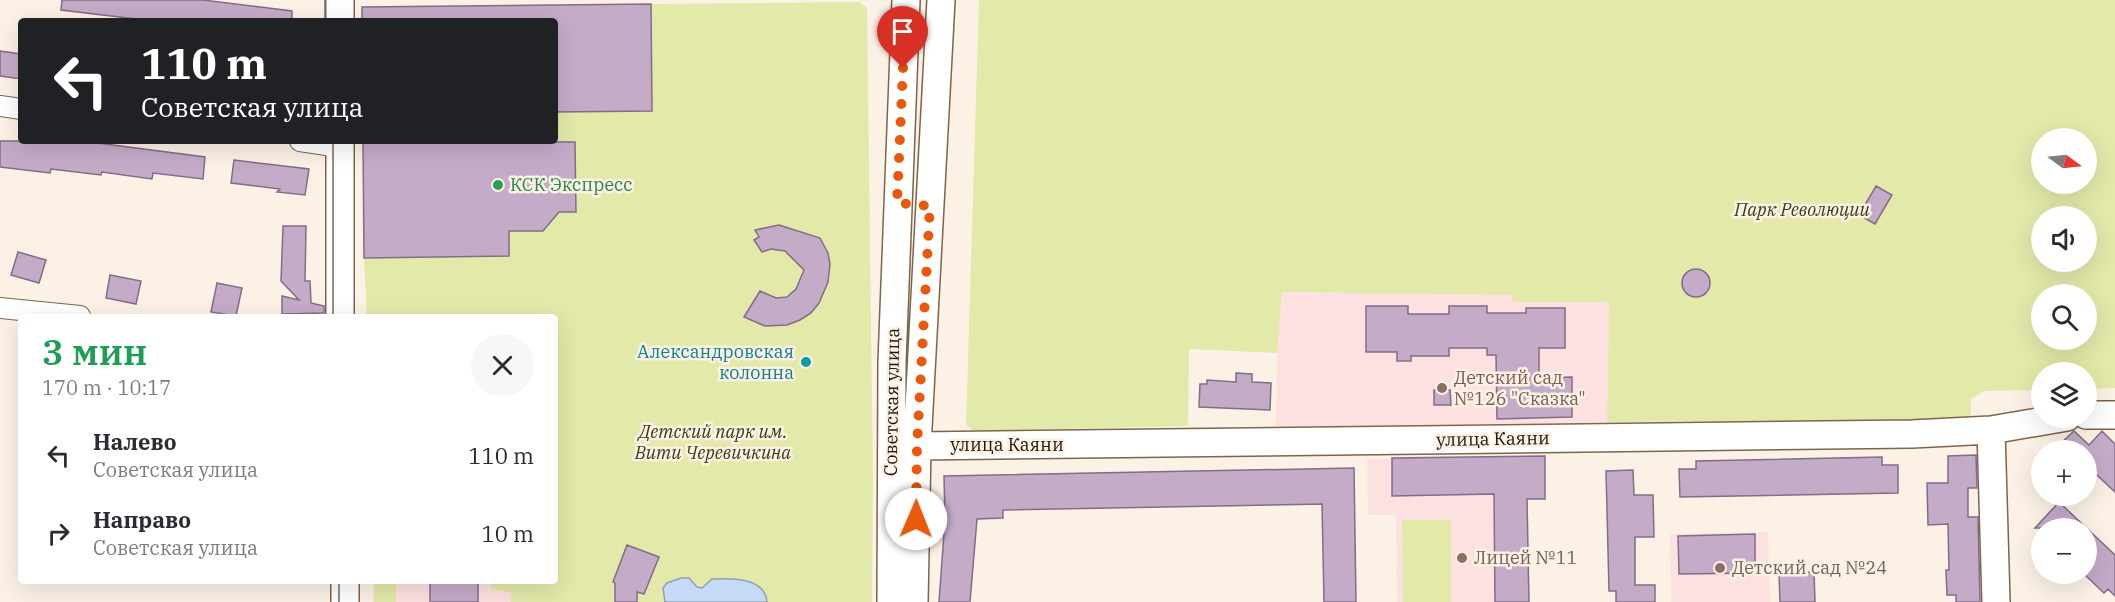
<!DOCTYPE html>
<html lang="ru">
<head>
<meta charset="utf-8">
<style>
  body { margin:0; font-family:"IBM Plex Serif",serif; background:#f7f7f7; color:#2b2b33; height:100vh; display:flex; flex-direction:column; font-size:22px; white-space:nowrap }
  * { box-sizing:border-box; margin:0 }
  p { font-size:20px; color:#7c7c81 }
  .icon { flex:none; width:33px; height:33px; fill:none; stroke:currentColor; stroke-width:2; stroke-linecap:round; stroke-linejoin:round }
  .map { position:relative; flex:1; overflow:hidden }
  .drawer { position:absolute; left:18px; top:314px; width:540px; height:270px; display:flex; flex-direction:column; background:#fff; border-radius:6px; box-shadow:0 6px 24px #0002 }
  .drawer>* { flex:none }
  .hud { position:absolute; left:18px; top:18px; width:540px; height:126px; border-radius:6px; box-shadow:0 6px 24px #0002; background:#202124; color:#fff; overflow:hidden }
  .needle { width:39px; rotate:105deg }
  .fabs { position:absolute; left:2031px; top:128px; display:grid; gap:12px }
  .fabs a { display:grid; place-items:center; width:66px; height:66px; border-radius:50%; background:#fff; box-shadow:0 6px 24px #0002; font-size:30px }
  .pin { position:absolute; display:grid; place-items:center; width:51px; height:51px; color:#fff; margin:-62px -26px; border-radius:50% 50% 50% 0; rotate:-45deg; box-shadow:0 0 6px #0007 }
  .pin .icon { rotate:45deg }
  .me { position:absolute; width:66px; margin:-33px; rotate:1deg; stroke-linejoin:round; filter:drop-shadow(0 0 4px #0008) }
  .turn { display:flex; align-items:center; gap:21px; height:126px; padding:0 24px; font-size:27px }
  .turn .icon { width:78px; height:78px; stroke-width:2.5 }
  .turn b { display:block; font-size:42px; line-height:51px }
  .round { display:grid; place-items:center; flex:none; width:63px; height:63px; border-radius:32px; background:#f7f7f7 }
  .head { display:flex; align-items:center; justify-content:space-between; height:102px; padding:0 24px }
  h1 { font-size:36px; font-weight:600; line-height:45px; color:#1e9e55 }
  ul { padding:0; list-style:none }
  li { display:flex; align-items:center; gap:18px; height:78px; padding:0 24px }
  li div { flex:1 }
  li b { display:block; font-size:22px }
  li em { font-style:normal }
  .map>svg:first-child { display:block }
  .education { fill:#fde1e0 }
  .green { fill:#e3e9a9; fill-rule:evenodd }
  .water { fill:#c5daf7; stroke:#949fb0; stroke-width:1.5 }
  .building { fill:#c4acc8; stroke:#836c86; stroke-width:1.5 }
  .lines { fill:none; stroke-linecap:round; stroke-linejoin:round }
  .street-casing { stroke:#7c654b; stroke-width:22 }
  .secondary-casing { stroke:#7c654b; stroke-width:30 }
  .street { stroke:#fff; stroke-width:20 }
  .secondary { stroke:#fff; stroke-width:27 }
  .tram { stroke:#756a5f; stroke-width:1.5 }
  .route { stroke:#ea580c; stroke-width:10; stroke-dasharray:0 18 }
  .leisure-dot { fill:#2e9e5b; stroke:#fcf1e5; stroke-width:2 }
  .culture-dot { fill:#0f9aa8; stroke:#fcf1e5; stroke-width:2 }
  .education-dot { fill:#8d6e63; stroke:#fcf1e5; stroke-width:2 }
  .labels { text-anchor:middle; stroke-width:5; stroke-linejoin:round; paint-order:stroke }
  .leisure-label { font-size:18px; fill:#27864d; stroke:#fcf1e5; text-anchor:start }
  .park-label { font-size:18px; font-style:italic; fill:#3b3e17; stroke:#fcf1e5 }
  .culture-label { font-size:18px; fill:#0d838f; stroke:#fcf1e5; text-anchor:end }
  .education-label { font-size:18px; fill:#785e54; stroke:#fcf1e5; text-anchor:start }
  .street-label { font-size:18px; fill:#20160c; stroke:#fcf1e5 }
</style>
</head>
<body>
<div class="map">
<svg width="2115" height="602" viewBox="0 0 2115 602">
  <rect width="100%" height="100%" fill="#fcf1e5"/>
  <path class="education" d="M 1282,292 L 1511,295 L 1513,302 L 1609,302 L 1607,422 L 1276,427 L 1277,353 Z
    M 1545,456 L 1545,499 L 1527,500 L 1529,602 L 1397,602 L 1396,515 L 1368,515 L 1367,459 Z
    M 1768,532 L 1770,602 L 1671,602 L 1670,534 Z
    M 373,581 L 490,581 L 491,589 L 511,593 L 511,602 L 373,602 Z"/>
  <path class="green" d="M 979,0 L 2115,0 L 2115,388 L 2087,389 L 2086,372 L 2042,372 L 2041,390 L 1984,391 L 1971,399 L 1971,419 L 1607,422 L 1609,302 L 1513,302 L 1510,295 L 1282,292 L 1277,353 L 1189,349 L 1188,426 L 974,431 L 966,425 ZM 2042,138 L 2086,138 L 2086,183 L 2042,183 ZM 2042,216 L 2086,216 L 2086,261 L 2042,261 ZM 2042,294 L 2086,294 L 2086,339 L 2042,339 Z
    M 859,2 L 867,8 L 873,480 L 872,602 L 511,602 L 511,593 L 491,589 L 490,581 L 555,580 L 555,316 L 367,316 L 364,258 L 363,141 L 555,141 L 555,112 L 651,111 L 651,4 Z
    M 1402,520 L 1451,520 L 1451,602 L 1403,602 Z
    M 374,581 L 396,581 L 396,602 L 374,602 Z"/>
  <path class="water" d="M 681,578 L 689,578 L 697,587 L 702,588 L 712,579 C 731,578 765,577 767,602 L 665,602 L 663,588 L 667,583 Z"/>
  <path class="building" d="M 62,0 L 203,0 L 292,11 L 292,21 L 136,21 L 136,19 L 61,10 Z
    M 651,4 L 652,111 L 555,112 L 555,21 L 362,21 L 362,7 Z
    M 0,51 L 21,54 L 21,79 L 0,76 Z
    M 0,141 L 82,141 L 205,157 L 203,179 L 153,173 L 152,179 L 102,172 L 101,175 L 51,169 L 50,173 L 0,167 Z
    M 363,141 L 575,142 L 576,212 L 559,212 L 543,231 L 509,231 L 509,256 L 364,258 Z
    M 234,160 L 309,169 L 305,195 L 277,192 L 280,189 L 231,183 Z
    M 1876,186 L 1892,195 L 1875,224 L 1859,215 Z
    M 779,225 L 820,238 L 828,253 L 830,264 L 828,282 L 819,303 L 811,313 L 800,320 L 787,325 L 765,326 L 744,317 L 760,291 L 776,298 L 787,297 L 796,289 L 804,270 L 785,251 L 771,249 L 762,252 L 754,240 L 759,237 L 755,230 Z
    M 283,226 L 306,226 L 305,281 L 310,281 L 311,303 L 324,306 L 324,313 L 282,314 L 282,296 L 299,300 L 281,281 Z
    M 18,252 L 46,260 L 39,283 L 11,275 Z
    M1682 283a14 14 0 1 1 28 0a14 14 0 1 1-28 0Z
    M 110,275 L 141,281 L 136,304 L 106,298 Z
    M 217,283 L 242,288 L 236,316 L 211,312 Z
    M 1366,306 L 1408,306 L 1408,314 L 1449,314 L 1449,306 L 1487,306 L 1487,313 L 1526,313 L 1526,308 L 1565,308 L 1565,348 L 1539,348 L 1539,378 L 1572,377 L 1572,417 L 1497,419 L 1496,355 L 1487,355 L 1487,348 L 1449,348 L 1449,356 L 1411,356 L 1411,361 L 1397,361 L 1397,352 L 1366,352 Z
    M 1236,373 L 1252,374 L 1252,382 L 1271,383 L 1270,410 L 1199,407 L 1200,384 L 1207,384 L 1207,380 L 1236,382 Z
    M 1434,390 L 1450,390 L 1451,405 L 1434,405 Z
    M 2074,431 L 2089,445 L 2102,431 L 2115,444 L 2115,492 L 2086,465 L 2086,450 L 2070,450 L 2062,442 Z
    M 1976,455 L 1977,488 L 1968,488 L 1968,517 L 1978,517 L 1980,602 L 1956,602 L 1956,595 L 1947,595 L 1946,570 L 1949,570 L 1948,524 L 1928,525 L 1927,483 L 1948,483 L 1948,456 Z
    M 1545,456 L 1545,499 L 1527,499 L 1529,602 L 1495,602 L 1494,494 L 1392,496 L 1392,458 Z
    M 1882,457 L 1882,465 L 1898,465 L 1898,493 L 1680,497 L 1679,469 L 1696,469 L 1696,461 Z
    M 1354,468 L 1356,602 L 1324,602 L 1322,504 L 1003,510 L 1003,518 L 977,519 L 970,602 L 939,602 L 945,519 L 944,476 Z
    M 1633,470 L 1634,495 L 1653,495 L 1654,537 L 1635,537 L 1635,585 L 1655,585 L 1655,602 L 1616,602 L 1616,591 L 1609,591 L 1606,471 Z
    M 2059,502 L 2115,555 L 2115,596 L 2108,589 L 2104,593 L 2086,576 L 2086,528 L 2035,528 Z
    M 1755,534 L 1755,573 L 1679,574 L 1678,536 Z
    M 627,545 L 659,557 L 644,594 L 637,592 L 637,602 L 615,602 L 615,583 L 613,582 Z
    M 1814,572 L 1815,602 L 1780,602 L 1779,573 Z
    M 430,580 L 478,580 L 478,602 L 430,602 Z"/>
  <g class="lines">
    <defs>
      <path id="street" d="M 0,106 L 21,109
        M 300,141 L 340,147
        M 0,308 L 80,316"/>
      <path id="secondary" d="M 340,21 L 340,0
        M 340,316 L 340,141
        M 2086,415 L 2115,415
        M 1991,430 L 1996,602
        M 917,446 L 1912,434 L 1991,430 L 2067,417
        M 345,580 L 345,602
        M 891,602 L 892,362 L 906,0
        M 914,602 L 917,446 L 941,0"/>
    </defs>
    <use href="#street" class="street-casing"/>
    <use href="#secondary" class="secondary-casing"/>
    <use href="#street" class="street"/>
    <use href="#secondary" class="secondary"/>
    <path class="tram" d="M 325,0 L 325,21
      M 333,316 L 333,141
      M 339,580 L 339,602"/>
  </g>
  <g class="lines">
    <path class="route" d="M 903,68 L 897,203 L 930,206 L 917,446 L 916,519"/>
  </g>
  <circle class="leisure-dot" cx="498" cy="185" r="6"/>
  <circle class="culture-dot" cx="806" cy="362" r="6"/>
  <g class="education-dot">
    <circle cx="1442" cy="388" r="6"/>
    <circle cx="1462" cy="558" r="6"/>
    <circle cx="1720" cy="568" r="6"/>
  </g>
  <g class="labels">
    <g class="leisure-label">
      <text x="510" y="191">КСК Экспресс</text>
    </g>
    <g class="park-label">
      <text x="1802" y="216">Парк Революции</text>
      <text x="713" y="438">Детский парк им.<tspan x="713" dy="21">Вити Черевичкина</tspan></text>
    </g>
    <g class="culture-label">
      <text x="794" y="358">Александровская<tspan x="794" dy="21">колонна</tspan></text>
    </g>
    <g class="education-label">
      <text x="1454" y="384">Детский сад<tspan x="1454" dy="21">№126 "Сказка"</tspan></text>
      <text x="1474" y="564">Лицей №11</text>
      <text x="1732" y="574">Детский сад №24</text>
    </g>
    <g class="street-label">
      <text transform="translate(892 402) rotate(-89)" y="6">Советская улица</text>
      <text transform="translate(1493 439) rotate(-1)" y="6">улица Каяни</text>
      <text x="1007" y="451">улица Каяни</text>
    </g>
  </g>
</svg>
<div class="fabs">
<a><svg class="needle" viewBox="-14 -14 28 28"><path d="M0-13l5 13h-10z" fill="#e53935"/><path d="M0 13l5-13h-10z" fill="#7c7c81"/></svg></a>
<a><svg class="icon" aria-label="sound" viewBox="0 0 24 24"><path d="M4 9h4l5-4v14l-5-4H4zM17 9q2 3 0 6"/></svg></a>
<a><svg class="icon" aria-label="search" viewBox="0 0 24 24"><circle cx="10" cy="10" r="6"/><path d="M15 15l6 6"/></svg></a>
<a><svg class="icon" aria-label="layers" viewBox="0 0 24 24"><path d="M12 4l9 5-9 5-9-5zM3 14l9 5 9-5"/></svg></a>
<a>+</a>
<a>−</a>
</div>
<div class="pin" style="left:903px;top:68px;background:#d93025"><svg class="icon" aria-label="arrive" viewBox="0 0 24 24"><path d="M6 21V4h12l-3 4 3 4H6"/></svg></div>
<svg class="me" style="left:916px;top:519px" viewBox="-20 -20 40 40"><circle r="19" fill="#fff"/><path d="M0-13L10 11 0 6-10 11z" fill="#ea580c"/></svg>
<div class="hud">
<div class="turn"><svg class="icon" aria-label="left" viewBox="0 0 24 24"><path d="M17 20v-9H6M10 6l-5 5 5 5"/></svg><div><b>110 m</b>Советская улица</div></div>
</div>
<section class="drawer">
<div class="head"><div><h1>3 мин</h1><p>170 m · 10:17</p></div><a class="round"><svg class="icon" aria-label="close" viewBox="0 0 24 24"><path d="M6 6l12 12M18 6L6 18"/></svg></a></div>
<ul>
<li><svg class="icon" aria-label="left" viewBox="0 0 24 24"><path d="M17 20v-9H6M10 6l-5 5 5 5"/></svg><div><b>Налево</b><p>Советская улица</p></div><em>110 m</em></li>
<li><svg class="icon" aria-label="right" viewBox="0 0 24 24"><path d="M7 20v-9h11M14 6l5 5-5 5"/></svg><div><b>Направо</b><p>Советская улица</p></div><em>10 m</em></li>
</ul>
</section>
</div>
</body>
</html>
